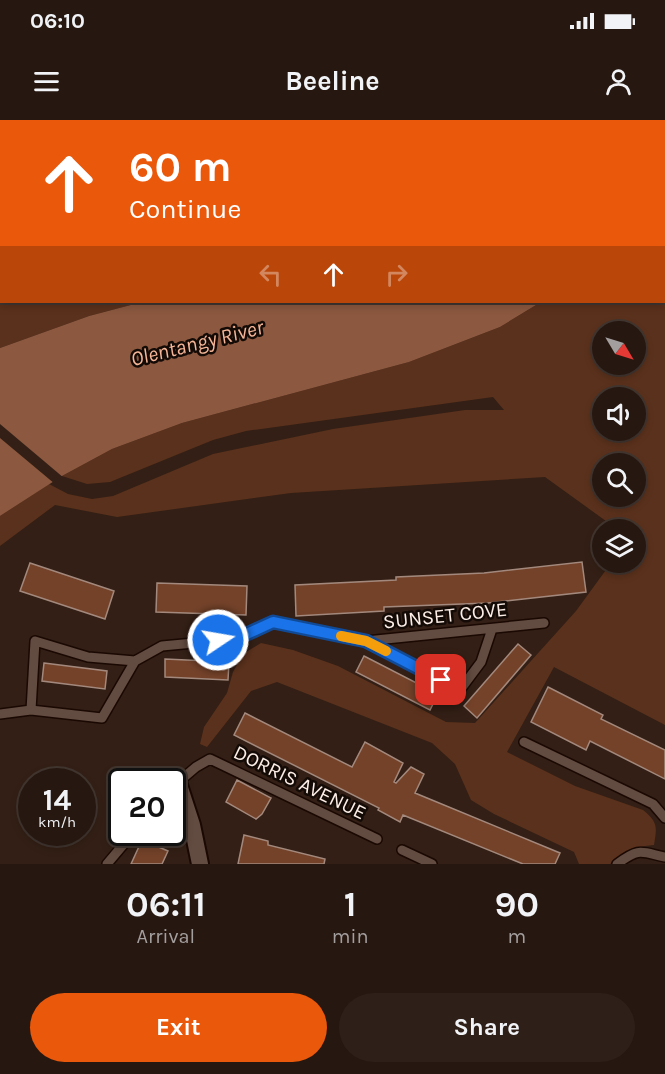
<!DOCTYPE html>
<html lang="en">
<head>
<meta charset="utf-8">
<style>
  body { margin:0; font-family:Karla,sans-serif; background:#2e2019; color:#f1f3f6; height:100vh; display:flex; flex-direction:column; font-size:22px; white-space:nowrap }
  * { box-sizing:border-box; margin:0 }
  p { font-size:20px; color:#a49f9f }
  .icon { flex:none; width:33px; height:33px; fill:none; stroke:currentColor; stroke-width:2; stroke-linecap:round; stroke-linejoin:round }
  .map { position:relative; height:744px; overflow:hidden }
  .side { display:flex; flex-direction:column; background:#261710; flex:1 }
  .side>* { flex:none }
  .top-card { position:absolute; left:0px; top:0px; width:666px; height:183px; box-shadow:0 3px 9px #0003,0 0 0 2px #423630; background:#ea580c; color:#fff; overflow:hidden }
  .needle { width:39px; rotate:128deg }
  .buttons { position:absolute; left:592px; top:201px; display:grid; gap:12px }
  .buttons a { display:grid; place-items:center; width:54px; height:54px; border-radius:50%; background:#261710; box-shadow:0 3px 9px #0003,0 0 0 2px #423630; font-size:30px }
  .speed { position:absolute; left:18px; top:648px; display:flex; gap:12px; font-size:30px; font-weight:700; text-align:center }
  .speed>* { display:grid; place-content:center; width:78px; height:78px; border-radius:50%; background:#261710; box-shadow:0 3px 9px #0003,0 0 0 2px #423630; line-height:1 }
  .speed small { font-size:15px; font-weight:400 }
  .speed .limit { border:3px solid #111; border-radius:9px; background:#fff; color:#111 }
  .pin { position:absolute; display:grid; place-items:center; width:51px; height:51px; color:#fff; margin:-26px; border-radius:12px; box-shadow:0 3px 9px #0006 }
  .me { position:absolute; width:66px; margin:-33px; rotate:78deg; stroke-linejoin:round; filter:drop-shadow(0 0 4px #0008) }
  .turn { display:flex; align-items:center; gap:21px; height:126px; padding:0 30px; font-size:27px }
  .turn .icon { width:78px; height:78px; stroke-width:2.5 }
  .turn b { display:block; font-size:42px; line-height:51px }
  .lanes { display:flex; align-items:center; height:57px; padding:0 30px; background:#0003; justify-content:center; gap:30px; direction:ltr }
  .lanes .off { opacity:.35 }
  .eta { display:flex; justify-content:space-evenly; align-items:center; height:102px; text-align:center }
  .eta b { font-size:36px; font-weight:700; line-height:42px }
  .cta { display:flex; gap:12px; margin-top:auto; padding:12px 30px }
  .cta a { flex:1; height:69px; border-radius:36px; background:#ea580c; color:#fff; font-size:24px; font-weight:700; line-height:69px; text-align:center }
  .cta a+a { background:#2e2019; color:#f1f3f6 }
  .status { display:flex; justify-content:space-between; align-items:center; height:42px; padding:0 30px; background:#261710; direction:ltr }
  .status svg { height:16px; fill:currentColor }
  header { display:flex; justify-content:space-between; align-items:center; height:78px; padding:0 30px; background:#261710; font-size:27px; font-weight:700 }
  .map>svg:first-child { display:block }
  .green { fill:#5a311c; fill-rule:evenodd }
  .water { fill:#8c583f }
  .pier { fill:#331f15 }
  .building { fill:#744229; stroke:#a3897d; stroke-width:1.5 }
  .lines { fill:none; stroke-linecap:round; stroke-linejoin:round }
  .service-casing { stroke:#1a0802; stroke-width:12 }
  .minor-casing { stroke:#1a0802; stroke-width:20 }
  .service { stroke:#624b40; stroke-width:9 }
  .minor { stroke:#624b40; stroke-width:16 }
  .route-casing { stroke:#114b97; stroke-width:15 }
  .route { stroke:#1a73e8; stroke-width:10 }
  .slow { stroke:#f59e0b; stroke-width:10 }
  .labels { text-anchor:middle; stroke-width:5; stroke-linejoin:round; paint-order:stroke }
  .street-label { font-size:20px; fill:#fdefe8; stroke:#140b07 }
  .water-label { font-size:21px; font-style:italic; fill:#f6b697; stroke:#140b07 }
</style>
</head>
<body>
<div class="status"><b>06:10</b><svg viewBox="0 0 49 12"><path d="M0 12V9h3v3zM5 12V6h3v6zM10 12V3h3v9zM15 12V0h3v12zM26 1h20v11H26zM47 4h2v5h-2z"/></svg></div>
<header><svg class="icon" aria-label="menu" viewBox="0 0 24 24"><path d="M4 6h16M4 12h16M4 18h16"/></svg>Beeline<svg class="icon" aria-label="person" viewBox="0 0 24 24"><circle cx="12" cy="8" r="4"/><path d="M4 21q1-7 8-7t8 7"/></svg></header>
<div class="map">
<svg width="665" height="744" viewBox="0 0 665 744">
  <rect width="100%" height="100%" fill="#331f15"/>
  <path class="green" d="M 0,0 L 537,0 L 535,2 L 2,2 L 2,182 L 142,182 L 89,196 L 0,228 Z
    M 665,115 L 665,605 L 554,547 L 507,632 L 575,666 L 643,690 C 658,702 657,707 654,725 L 636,727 L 610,744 L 579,744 L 574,732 L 494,694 L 471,680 L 455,644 L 432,623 L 277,562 L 251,571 L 207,627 L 200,624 L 204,607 L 227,573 L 233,552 L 243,534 L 261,523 L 293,530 L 338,546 L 446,602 L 475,603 L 576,491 L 611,443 L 636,442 L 636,410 L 617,409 L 545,357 L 291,373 L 117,397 L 55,385 L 0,426 L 0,396 L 49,364 L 68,374 L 92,379 L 113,376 L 213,334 L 333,309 L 465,290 L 504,290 L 493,277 L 246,311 L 213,320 L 110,362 L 87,364 L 62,356 L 112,329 L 182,303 L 409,242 L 500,207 L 541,182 L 664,182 ZM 603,212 L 636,212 L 636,244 L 603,244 ZM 603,278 L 636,278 L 636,310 L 603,310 ZM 603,344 L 636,344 L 636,376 L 603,376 Z"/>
  <path class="water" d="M 142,182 L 541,182 L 500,207 L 409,242 L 182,303 L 112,329 L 62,356 L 0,396 L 0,228 L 89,196 Z"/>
  <path class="pier" d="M 0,304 L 64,358 L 55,364 L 0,318 Z"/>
  <path class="building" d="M 582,442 L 586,472 L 488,483 L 384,487 L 384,491 L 296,496 L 295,465 L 396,460 L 396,457 L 484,453 Z
    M 30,443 L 114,471 L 105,499 L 20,471 Z
    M 157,463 L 247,466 L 246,495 L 156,492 Z
    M 518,524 L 531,535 L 477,598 L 464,586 Z
    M 364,536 L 438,574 L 430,590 L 356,552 Z
    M 165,539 L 229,542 L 228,560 L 165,557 Z
    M 44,543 L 107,551 L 105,569 L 42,561 Z
    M 548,567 L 603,595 L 601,599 L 665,630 L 665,659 L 590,621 L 586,630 L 531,602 Z
    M 245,593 L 352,647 L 365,622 L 403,643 L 394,662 L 396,663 L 411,647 L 424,654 L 415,673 L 560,733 L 555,744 L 523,744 L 403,695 L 400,702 L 378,690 L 379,688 L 234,615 Z
    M 237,660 L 271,678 L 262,694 L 256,699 L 226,682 Z
    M 244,715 L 268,721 L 268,725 L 325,739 L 324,744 L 238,744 Z
    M 142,720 L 168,731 L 162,744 L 131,744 Z"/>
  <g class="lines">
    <defs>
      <path id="service" d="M 5,0 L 6,2
        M 193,0 L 194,2
        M 478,0 L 480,2
        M 205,2 L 206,0
        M 365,2 L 366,0
        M 0,163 L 2,165
        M 366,521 L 460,570 L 481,542 L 492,509
        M 31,590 L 35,521 L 88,537 L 135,541 L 162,526 L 236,519 L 273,502 L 366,521 L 544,503
        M 0,594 L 31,590 L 102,598 L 135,541
        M 524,622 L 653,684 L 665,698
        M 176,664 L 196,647 L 210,639 L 377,719
        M 402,730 L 432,744
        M 107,744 L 134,712
        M 617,744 C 640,727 641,732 665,737"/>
      <path id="minor" d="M 178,662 L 192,705 L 200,744"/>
    </defs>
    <use href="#service" class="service-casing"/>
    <use href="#minor" class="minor-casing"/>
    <use href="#service" class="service"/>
    <use href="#minor" class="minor"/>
  </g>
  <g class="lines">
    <defs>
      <path id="route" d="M 218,520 L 236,519 L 273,502 L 366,521 L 441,560"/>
    </defs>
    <use href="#route" class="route-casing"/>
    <use href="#route" class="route"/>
    <path class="slow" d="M 341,516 L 366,521 L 386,531"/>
  </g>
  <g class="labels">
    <g class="street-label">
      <text transform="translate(445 495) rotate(-6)" y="7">SUNSET COVE</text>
      <text transform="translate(300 662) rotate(26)" y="7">DORRIS AVENUE</text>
    </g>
    <g class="water-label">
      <text transform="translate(197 223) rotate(-14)" y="7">Olentangy River</text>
    </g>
  </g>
</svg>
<div class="buttons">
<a><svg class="needle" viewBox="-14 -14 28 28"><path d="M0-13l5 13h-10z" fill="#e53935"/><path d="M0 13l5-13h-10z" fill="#a49f9f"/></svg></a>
<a><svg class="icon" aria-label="sound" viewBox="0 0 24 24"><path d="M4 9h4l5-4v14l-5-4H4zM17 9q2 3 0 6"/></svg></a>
<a><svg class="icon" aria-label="search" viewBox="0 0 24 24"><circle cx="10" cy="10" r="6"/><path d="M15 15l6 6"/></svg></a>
<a><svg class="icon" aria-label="layers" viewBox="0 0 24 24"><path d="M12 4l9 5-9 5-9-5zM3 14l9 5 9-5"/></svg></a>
</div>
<div class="speed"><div>14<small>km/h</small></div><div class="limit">20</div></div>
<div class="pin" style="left:441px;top:560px;background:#d93025"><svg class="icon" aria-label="arrive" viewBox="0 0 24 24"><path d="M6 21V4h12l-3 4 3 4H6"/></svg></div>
<svg class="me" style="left:218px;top:520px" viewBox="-20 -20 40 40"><circle r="17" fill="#1a73e8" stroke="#fff" stroke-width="3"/><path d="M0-11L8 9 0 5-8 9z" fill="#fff"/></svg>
<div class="top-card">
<div class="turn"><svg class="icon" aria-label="ahead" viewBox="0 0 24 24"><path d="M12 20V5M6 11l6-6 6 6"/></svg><div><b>60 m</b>Continue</div></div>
<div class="lanes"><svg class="icon off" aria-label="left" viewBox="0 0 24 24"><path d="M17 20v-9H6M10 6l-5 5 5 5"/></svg><svg class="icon" aria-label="ahead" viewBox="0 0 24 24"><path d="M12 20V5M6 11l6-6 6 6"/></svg><svg class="icon off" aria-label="right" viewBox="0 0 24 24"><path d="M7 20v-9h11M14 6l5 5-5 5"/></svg></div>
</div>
</div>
<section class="side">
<div class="eta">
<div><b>06:11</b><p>Arrival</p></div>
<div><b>1</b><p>min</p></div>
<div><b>90</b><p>m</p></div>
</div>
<div class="cta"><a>Exit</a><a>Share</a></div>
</section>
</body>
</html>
